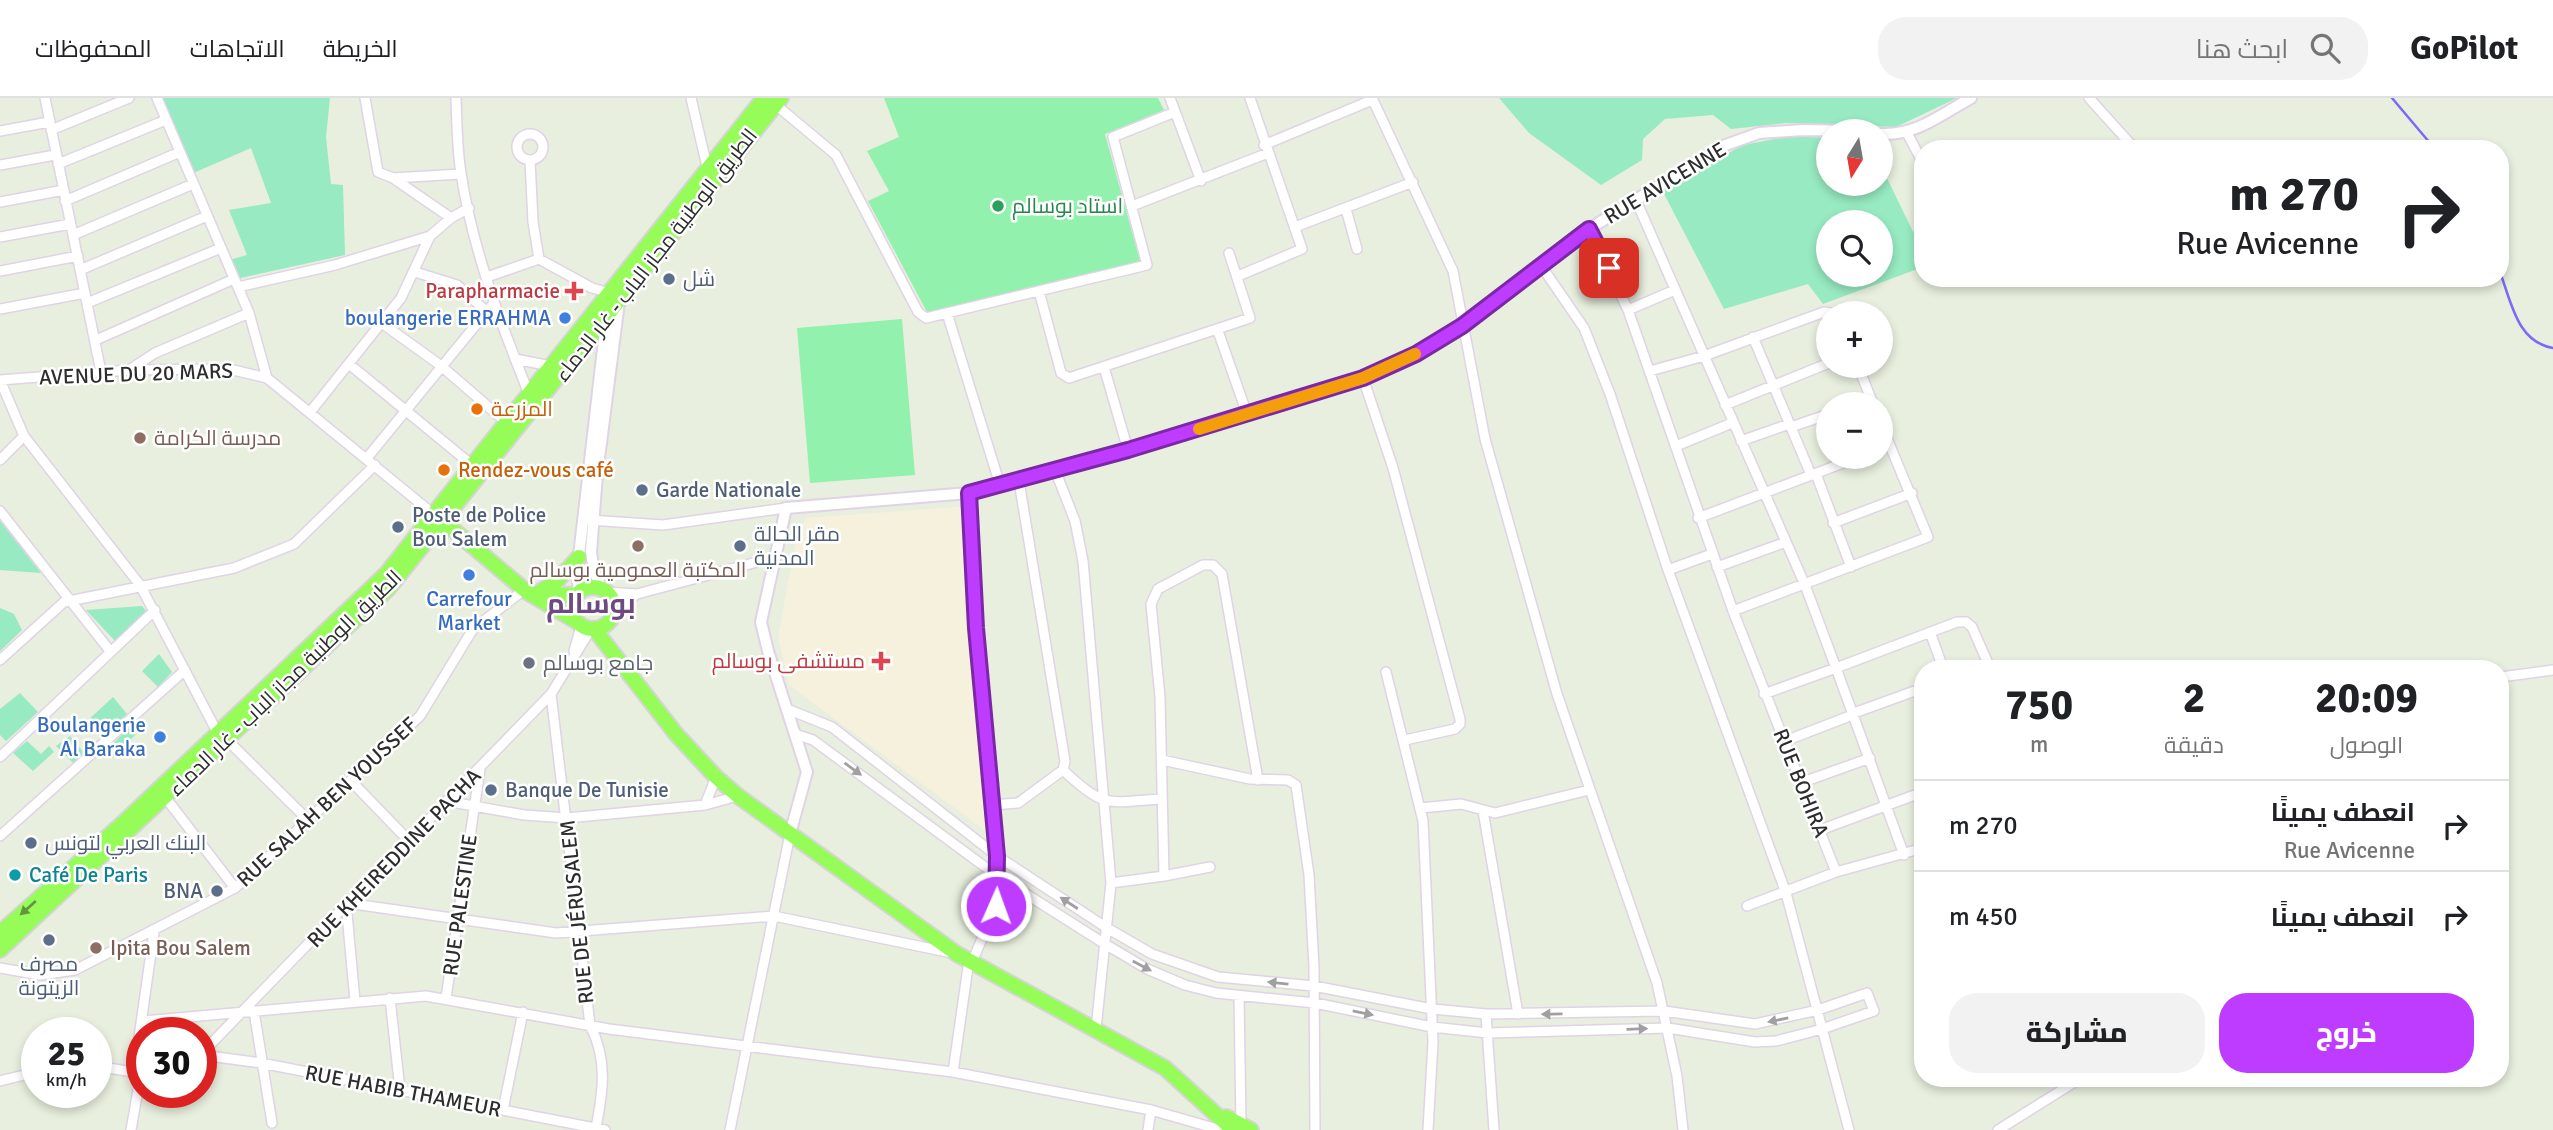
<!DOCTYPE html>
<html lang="ar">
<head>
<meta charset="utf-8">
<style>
  body { margin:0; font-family:Signika,Cairo,sans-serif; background:#f2f2f2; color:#202124; direction:rtl; height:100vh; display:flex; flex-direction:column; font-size:26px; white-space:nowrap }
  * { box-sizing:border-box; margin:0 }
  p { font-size:23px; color:#757577 }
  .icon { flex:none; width:38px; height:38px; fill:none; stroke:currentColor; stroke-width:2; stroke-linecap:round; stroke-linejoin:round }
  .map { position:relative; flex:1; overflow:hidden; direction:ltr }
  .panel { position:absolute; left:1914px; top:562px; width:595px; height:427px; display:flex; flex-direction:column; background:#fff; border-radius:28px; box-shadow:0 4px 10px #0003; direction:rtl }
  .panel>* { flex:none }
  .top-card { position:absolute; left:1914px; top:42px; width:595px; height:147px; border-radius:28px; box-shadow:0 4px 10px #0003; direction:rtl; background:#fff; color:#202124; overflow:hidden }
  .needle { width:46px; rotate:191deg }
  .fabs { position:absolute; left:1816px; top:21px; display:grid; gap:14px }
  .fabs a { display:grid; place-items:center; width:77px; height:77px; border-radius:50%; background:#fff; box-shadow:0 4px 10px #0003; font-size:35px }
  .speed { position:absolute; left:21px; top:919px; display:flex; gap:14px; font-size:35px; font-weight:700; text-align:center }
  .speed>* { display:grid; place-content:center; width:91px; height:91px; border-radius:50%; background:#fff; box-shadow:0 4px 10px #0003; line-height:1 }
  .speed small { font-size:18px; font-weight:400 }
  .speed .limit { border:10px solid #d22; background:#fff; color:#111 }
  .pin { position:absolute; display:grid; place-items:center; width:60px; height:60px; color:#fff; margin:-30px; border-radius:14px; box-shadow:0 4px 10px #0006 }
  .me { position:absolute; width:77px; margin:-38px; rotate:2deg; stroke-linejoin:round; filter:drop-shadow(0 0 5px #0008) }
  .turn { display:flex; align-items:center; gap:24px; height:147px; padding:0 35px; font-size:32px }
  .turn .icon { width:91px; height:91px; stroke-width:2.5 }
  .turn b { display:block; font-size:49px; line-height:60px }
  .eta { display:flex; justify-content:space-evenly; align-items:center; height:119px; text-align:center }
  .eta b { font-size:42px; font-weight:800; line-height:49px }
  .action { display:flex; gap:14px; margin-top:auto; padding:14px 35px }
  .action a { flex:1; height:80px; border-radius:28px; background:#bd3cff; color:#fff; font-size:28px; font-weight:800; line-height:80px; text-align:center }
  .action a+a { background:#f2f2f2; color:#202124 }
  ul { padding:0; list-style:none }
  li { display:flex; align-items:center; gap:21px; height:91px; padding:0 35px; border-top:2px solid #e0e0e0 }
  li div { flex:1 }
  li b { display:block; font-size:26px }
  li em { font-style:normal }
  header { display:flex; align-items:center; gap:42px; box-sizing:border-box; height:98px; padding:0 35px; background:#fff; border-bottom:2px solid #e0e0e0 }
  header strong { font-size:33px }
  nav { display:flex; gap:38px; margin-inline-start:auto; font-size:24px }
  .search { width:490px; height:63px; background:#f2f2f2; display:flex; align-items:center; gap:18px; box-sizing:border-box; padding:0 24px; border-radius:28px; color:#757577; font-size:26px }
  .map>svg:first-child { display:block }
  .medical { fill:#f6f1dc }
  .green { fill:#97eac1; fill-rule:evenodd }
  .pitch { fill:#92f1ac }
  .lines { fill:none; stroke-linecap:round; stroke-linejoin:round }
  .stream { stroke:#7a6af9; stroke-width:2.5 }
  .minor-casing { stroke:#e0d3e6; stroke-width:12 }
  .tertiary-casing { stroke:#e0d3e6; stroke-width:14 }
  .primary-casing { stroke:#d5d5d5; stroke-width:18 }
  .minor { stroke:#fff; stroke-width:9 }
  .tertiary { stroke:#fff; stroke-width:10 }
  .primary { stroke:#96fc57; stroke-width:14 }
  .oneway { fill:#a0a0a0 }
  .oneway2 { fill:#629442 }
  .route-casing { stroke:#7b27a6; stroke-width:18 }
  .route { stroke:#bd3cff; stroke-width:12 }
  .slow { stroke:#f59e0b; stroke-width:12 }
  .leisure-dot { fill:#2e9e5b; stroke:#fff; stroke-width:2.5 }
  .service-dot { fill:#5c6f8a; stroke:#fff; stroke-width:2.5 }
  .health-dot { fill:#e0444e; stroke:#fff; stroke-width:2.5 }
  .shop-dot { fill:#3f7fe0; stroke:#fff; stroke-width:2.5 }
  .food-dot { fill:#e8710a; stroke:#fff; stroke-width:2.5 }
  .education-dot { fill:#8d6e63; stroke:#fff; stroke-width:2.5 }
  .worship-dot { fill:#6b7280; stroke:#fff; stroke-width:2.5 }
  .culture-dot { fill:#0f9aa8; stroke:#fff; stroke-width:2.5 }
  .labels { text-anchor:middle; stroke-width:5; stroke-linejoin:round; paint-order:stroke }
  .street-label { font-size:21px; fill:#2d2d2d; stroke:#fff }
  .leisure-label { font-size:21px; fill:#27864d; stroke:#fff; text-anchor:start }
  .service-label { font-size:21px; fill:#4e5e75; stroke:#fff; text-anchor:start }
  .health-label { font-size:21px; fill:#be3a42; stroke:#fff; text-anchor:end }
  .shop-label { font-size:21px; fill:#366cbe; stroke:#fff; text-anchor:end }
  .food-label { font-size:21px; fill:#c56008; stroke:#fff; text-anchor:start }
  .education-label { font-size:21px; fill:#785e54; stroke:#fff; text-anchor:start }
  .worship-label { font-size:21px; fill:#5b616d; stroke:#fff; text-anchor:start }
  .culture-label { font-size:21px; fill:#0d838f; stroke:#fff; text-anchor:start }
  .district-label { font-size:28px; font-weight:bold; fill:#6f4982; stroke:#fff }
</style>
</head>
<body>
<header>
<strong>GoPilot</strong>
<div class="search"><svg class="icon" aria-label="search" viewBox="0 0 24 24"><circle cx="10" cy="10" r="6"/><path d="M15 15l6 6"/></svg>ابحث هنا</div>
<nav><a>الخريطة</a><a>الاتجاهات</a><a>المحفوظات</a></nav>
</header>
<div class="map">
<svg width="2553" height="1032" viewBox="0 0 2553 1032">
  <rect width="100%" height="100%" fill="#e8efde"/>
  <path class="medical" d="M 970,408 L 987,734 L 789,587 L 778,539 L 798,431 L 807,420 Z"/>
  <path class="green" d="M 161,0 L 330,0 L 326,39 L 331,86 L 343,87 L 345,157 L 236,181 L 229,162 L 247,157 L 229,112 L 271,105 L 251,50 L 191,76 Z
    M 1499,0 L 1957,0 L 1896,29 L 1786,25 L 1731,31 L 1713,17 L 1665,21 L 1643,41 L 1642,62 L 1601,87 L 1529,35 Z
    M 1791,38 L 1829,40 L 1829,86 L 1881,86 L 1881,68 L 1923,154 L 1923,169 L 1823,206 L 1808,186 L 1724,211 L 1662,92 L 1743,47 ZM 1829,124 L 1881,124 L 1881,177 L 1829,177 Z
    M 0,423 L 41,475 L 0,472 Z
    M 142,508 L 147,514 L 116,544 L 86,512 Z
    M 0,510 L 14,516 L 22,532 L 0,553 Z
    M 159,556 L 172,574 L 158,589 L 142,573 Z
    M 20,595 L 38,614 L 6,643 L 0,637 L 0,611 Z
    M 113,599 L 127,616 L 101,640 L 87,623 Z
    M 136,622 L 142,630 L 113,660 L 106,653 Z
    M 70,638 L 85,656 L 75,667 L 56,648 Z
    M 27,643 L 41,656 L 49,648 L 54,654 L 33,673 L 13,655 Z"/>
  <path class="pitch" d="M 884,0 L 1158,0 L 1164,12 L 1105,36 L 1140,163 L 928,216 L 868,103 L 889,93 L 867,53 L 899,39 Z
    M 902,221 L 915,377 L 810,385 L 797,230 Z"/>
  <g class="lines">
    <path class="stream" d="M 2392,0 L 2435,51
      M 2501,177 C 2512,207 2518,244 2553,250"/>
    <defs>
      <path id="minor" d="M 45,0 L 101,274
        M 157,0 L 249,215 L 267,280
        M 365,0 L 378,74 L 393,80 L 451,120
        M 456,0 C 457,25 457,51 461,75 C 472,150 501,226 529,296
        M 691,0 L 708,73
        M 1170,0 L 1201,83
        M 1372,0 L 1453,173 L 1485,341 L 1557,596 L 1657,885 L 1677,978 L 1683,1032
        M 2089,0 L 2135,51
        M 776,7 L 836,57 L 918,214 L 926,220 L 1147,167 L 1113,39 L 1175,14
        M 51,32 L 129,0
        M 0,33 L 49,24
        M 1907,35 L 1923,65
        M517 49a13 13 0 1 1 26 0a13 13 0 1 1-26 0Z
        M 1264,47 L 1372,2
        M 530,62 L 533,124 L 539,161
        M 58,66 L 166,22
        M 0,67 L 55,57
        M 393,80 L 461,76
        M 1635,100 L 1805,487 L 1836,570 L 1764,596
        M 65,103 L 180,54
        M 0,104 L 64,92
        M 1132,108 L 1268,55
        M 1346,111 L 1357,151
        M 1295,129 L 1413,84
        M 1589,131 L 1628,212 L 1733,513 L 1836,774
        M 73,137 L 193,86
        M 0,139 L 70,126
        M 1542,169 L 1584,230 L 1610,296 L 1668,472 L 1786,795 L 1849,1032
        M 80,172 L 207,118
        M 0,173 L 78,158
        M 415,174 L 457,187 L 487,214
        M 1238,178 L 1302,151 L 1250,0
        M 487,179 L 539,161 L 592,190 L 610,195
        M 238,189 L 335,167 L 430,138
        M 1039,193 L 1061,275 L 1069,280 L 1250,220 L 1229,155
        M 87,205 L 221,150
        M 0,211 L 85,195
        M 1628,212 L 1675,192
        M 947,215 L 1000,387
        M 383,226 L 440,267 L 506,324
        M 1218,233 L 1247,316
        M 1753,239 L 1811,377
        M 96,242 L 234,181
        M 515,261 L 551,268
        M 349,266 L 472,367
        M 1858,268 L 1873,306
        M 1104,269 L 1128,352
        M 129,272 L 155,255 L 249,215
        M 1650,273 L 1704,258 L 1824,214 L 1831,215
        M 1363,280 L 1393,370 L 1460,621 L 1460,626 L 1455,631 L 1405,642
        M 0,282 L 24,338 L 140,487 L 215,630 L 309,723
        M 0,282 L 129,272 L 229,271 L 267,280 L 437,419
        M 1856,306 L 1871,301
        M 1725,307 L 1829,265
        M 311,313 L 401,200 L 430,138 L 451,120 L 469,110
        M 1791,329 L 1829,316
        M 1741,343 L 1789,326
        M 1676,348 L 1732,325
        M 367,360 L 493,206
        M 0,362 L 24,338
        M 1055,372 L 1075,423 L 1083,463 L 1111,785 L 1096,931
        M 1816,376 L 1851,469
        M 969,395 L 976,530 L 997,758 L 996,808 L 972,864
        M 0,413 L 110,553
        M 1698,420 L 1859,359
        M 589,422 L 663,427 L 786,410
        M 1833,425 L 1912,395
        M 1717,469 L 1786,444
        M 1668,472 L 1712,456
        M 606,494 L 637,496 L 776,459
        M 614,513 L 637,496
        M 1733,513 L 1928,439 L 1881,326
        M 1930,534 L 1943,570
        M 574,553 L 581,528
        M 0,562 L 64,504 L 234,470 L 294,446 L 375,367
        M 1973,570 L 1988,565
        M 1386,574 L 1423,723 L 1433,944 L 1428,1032
        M 2501,579 L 2553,572
        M 551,596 L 590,927 C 608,962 603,993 596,1030
        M 787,611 L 832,629 L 997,758 L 1107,830 L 1152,856 L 1218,879 L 1314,888 L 1432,911 L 1486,916 L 1664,913 L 1755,926 L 1818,912 L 1867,895 L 1874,913 L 1822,931 L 1776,943 L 1755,944 L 1668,930 L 1488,935 L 1432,929 L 1315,905 L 1216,895 L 1185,887 L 1147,871 L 1105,846 L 996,777 L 813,642 L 795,636
        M 1854,615 L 1923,590
        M 1785,643 L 1855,616
        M 0,659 L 155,512
        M 1162,662 L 1250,681 L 1288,682 L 1296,687 L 1309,777 L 1314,869 L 1315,1032
        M 1063,672 C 1105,712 1108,704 1162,701
        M 352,684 L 408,742
        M 1803,684 L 1870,660
        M 165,699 L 235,790
        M 446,703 L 524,717 L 567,720 L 705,707 L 738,698
        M 705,707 L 716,679
        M 992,707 L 1018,705 L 1063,672 L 1065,663 L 1019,383
        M 1421,710 L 1461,706 L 1495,715 L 1589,692
        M 1483,713 L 1518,916
        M 1820,732 L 1923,694
        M 0,738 L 185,572
        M 1904,757 L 1836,570 L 1957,524 L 1966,524 L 1972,529 L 1990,570
        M 1164,778 L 1210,769
        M 1111,785 L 1164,778 L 1160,599 L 1151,506 L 1158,491 L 1203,467 L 1213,467 L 1222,476 L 1258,682
        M 346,805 L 355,903
        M 347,805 L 556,835 L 774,818 L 952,855
        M 1747,808 L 1836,774 L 1923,750
        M 0,870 L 40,877 L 75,872 L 235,790 L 420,618 L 473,531 L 524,492
        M 1239,898 L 1241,1027
        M 390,900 L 400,992
        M 446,900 L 480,671
        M 254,913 L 272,1025
        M 1486,916 L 1494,1032
        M 143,923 L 426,898 L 609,931 L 953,974 L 1151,1012 L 1221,1032
        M 201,956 L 551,596 L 591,531
        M 201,957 L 261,965 L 605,1032
        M 96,968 L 139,975
        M 134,974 L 154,834
        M 953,974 L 969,862
        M 0,983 L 37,974
        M 503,1012 L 523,914
        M 131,1032 L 141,975
        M 730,1032 L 790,736
        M 1148,1032 L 1151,1012
        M 1998,1032 L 2081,980"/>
      <path id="tertiary" d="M 1881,36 C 1916,38 1942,16 1971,0
        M 602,491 L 594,473 L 591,454 L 597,376 L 619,204
        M 579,495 L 577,475 L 607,216
        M 790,736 L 807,674 L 768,553 L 761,524 L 786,410 L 969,395 L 1128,352 L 1363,280 L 1416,255 L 1462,228 L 1589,131 L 1723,48 L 1759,35 L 1803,32 L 1854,33"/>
      <path id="primary" d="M 444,424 L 527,494 L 576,523
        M572 510a21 21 0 1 1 42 0a21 21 0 1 1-42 0Z
        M 536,496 L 556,484 L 579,459
        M 536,496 L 576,497
        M 595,532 L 676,636 L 716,679 L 738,698 L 957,856 L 1165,970 L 1233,1032
        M 0,835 L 122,726 L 386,476 L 764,0
        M 0,852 L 388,491 L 781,0
        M 1226,1019 L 1251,1032"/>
    </defs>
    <use href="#minor" class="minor-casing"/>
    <use href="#tertiary" class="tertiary-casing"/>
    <use href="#primary" class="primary-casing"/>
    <use href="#minor" class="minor"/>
    <use href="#tertiary" class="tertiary"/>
    <use href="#primary" class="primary"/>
  </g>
  <defs><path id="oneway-solid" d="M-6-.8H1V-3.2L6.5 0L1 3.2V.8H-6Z" transform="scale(1.75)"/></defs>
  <g class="oneway">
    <use href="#oneway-solid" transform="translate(853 671) rotate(36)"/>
    <use href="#oneway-solid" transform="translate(1069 805) rotate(-147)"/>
    <use href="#oneway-solid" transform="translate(1142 868) rotate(28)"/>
    <use href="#oneway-solid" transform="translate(1278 885) rotate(-174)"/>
    <use href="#oneway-solid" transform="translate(1363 915) rotate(11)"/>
    <use href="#oneway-solid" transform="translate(1552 916) rotate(179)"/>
    <use href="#oneway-solid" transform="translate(1778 922) rotate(168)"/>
    <use href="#oneway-solid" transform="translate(1637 931) rotate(-2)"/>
  </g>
  <use class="oneway2" href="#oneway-solid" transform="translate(28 810) rotate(138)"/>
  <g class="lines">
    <defs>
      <path id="route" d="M 996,808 L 997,758 L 976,530 L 969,395 L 1128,352 L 1363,280 L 1416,256 L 1462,228 L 1589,131 L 1609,170"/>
    </defs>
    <use href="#route" class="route-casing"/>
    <use href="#route" class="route"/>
    <path class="slow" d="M 1199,331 L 1363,280 L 1415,256"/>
  </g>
  <circle class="leisure-dot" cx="998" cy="108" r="7"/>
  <g class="service-dot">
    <circle cx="669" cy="181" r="7"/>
    <circle cx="642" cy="392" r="7"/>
    <circle cx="398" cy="429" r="7"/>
    <circle cx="740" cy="448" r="7"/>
    <circle cx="491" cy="692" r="7"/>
    <circle cx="31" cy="745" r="7"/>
    <circle cx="217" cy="793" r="7"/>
    <circle cx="49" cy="842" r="7"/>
  </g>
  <g class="health-dot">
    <path d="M570.5 182.5h7v7h7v7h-7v7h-7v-7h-7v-7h7z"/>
    <path d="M877.5 552.5h7v7h7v7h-7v7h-7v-7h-7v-7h7z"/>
  </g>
  <g class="shop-dot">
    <circle cx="565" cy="220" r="7"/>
    <circle cx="469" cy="477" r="7"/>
    <circle cx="160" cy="639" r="7"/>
  </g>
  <g class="food-dot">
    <circle cx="477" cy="311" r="7"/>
    <circle cx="444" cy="372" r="7"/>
  </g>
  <g class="education-dot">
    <circle cx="140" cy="340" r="7"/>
    <circle cx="638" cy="448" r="7"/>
    <circle cx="96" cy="850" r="7"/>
  </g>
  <circle class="worship-dot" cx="529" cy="565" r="7"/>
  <circle class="culture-dot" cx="15" cy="777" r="7"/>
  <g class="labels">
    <g class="street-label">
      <text transform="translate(1665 85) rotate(-31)" y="7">RUE AVICENNE</text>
      <text transform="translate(656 157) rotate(-52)" y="7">الطريق الوطنية مجاز الباب - غار الدماء</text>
      <text transform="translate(136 276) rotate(-2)" y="7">AVENUE DU 20 MARS</text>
      <text transform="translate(285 585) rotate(-44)" y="7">الطريق الوطنية مجاز الباب - غار الدماء</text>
      <text transform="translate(1801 685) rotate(68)" y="7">RUE BOHIRA</text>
      <text transform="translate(327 704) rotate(-43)" y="7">RUE SALAH BEN YOUSSEF</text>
      <text transform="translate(394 760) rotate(-46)" y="7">RUE KHEIREDDINE PACHA</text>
      <text transform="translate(460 807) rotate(-82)" y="7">RUE PALESTINE</text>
      <text transform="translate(577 814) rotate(-96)" y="7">RUE DE JÉRUSALEM</text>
      <text transform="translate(403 993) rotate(11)" y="7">RUE HABIB THAMEUR</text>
    </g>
    <g class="leisure-label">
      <text x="1012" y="115">استاد بوسالم</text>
    </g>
    <g class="service-label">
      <text x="683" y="188">شل</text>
      <text x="656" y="399">Garde Nationale</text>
      <text x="412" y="424">Poste de Police<tspan x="412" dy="24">Bou Salem</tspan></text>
      <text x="754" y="443">مقر الحالة<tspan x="754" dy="24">المدنية</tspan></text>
      <text x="505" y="699">Banque De Tunisie</text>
      <text x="45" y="752">البنك العربي لتونس</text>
      <text x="203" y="800" text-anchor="end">BNA</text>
      <text x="49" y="873" text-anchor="middle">مصرف<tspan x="49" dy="24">الزيتونة</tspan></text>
    </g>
    <g class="health-label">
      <text x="560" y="200">Parapharmacie</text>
      <text x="865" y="570">مستشفى بوسالم</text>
    </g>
    <g class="shop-label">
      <text x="551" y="227">boulangerie ERRAHMA</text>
      <text x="469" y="508" text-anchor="middle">Carrefour<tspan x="469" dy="24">Market</tspan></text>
      <text x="146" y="634">Boulangerie<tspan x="146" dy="24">Al Baraka</tspan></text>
    </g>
    <g class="food-label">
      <text x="491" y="318">المزرعة</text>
      <text x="458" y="379">Rendez-vous café</text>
    </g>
    <g class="education-label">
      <text x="154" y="347">مدرسة الكرامة</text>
      <text x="638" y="479" text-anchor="middle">المكتبة العمومية بوسالم</text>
      <text x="110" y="857">Ipita Bou Salem</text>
    </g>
    <g class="worship-label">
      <text x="543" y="572">جامع بوسالم</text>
    </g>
    <g class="culture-label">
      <text x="29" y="784">Café De Paris</text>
    </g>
    <g class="district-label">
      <text x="591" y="515">بوسالم</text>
    </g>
  </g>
</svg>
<div class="fabs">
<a><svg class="needle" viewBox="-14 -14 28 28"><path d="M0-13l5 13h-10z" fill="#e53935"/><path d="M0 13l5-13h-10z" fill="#757577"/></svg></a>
<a><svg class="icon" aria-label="search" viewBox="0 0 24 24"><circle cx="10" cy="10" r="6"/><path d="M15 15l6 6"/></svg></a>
<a>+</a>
<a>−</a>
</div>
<div class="speed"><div>25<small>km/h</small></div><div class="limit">30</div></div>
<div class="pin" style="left:1609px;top:170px;background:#d93025"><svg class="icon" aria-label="arrive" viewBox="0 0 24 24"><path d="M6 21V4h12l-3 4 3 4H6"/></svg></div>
<svg class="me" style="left:996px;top:808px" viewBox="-20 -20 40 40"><circle r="17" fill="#bd3cff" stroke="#fff" stroke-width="3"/><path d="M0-11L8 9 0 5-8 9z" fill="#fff"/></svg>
<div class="top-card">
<div class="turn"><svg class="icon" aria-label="right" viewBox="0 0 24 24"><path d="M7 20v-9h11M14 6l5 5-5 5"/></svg><div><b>270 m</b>Rue Avicenne</div></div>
</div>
<section class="panel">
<div class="eta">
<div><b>20:09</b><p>الوصول</p></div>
<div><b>2</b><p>دقيقة</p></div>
<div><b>750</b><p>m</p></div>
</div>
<ul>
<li><svg class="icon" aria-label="right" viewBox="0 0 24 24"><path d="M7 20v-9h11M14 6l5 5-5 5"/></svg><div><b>انعطف يمينًا</b><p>Rue Avicenne</p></div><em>270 m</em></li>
<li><svg class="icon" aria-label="right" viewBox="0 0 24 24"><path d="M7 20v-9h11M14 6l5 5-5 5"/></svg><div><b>انعطف يمينًا</b></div><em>450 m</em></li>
</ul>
<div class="action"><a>خروج</a><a>مشاركة</a></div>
</section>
</div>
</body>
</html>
